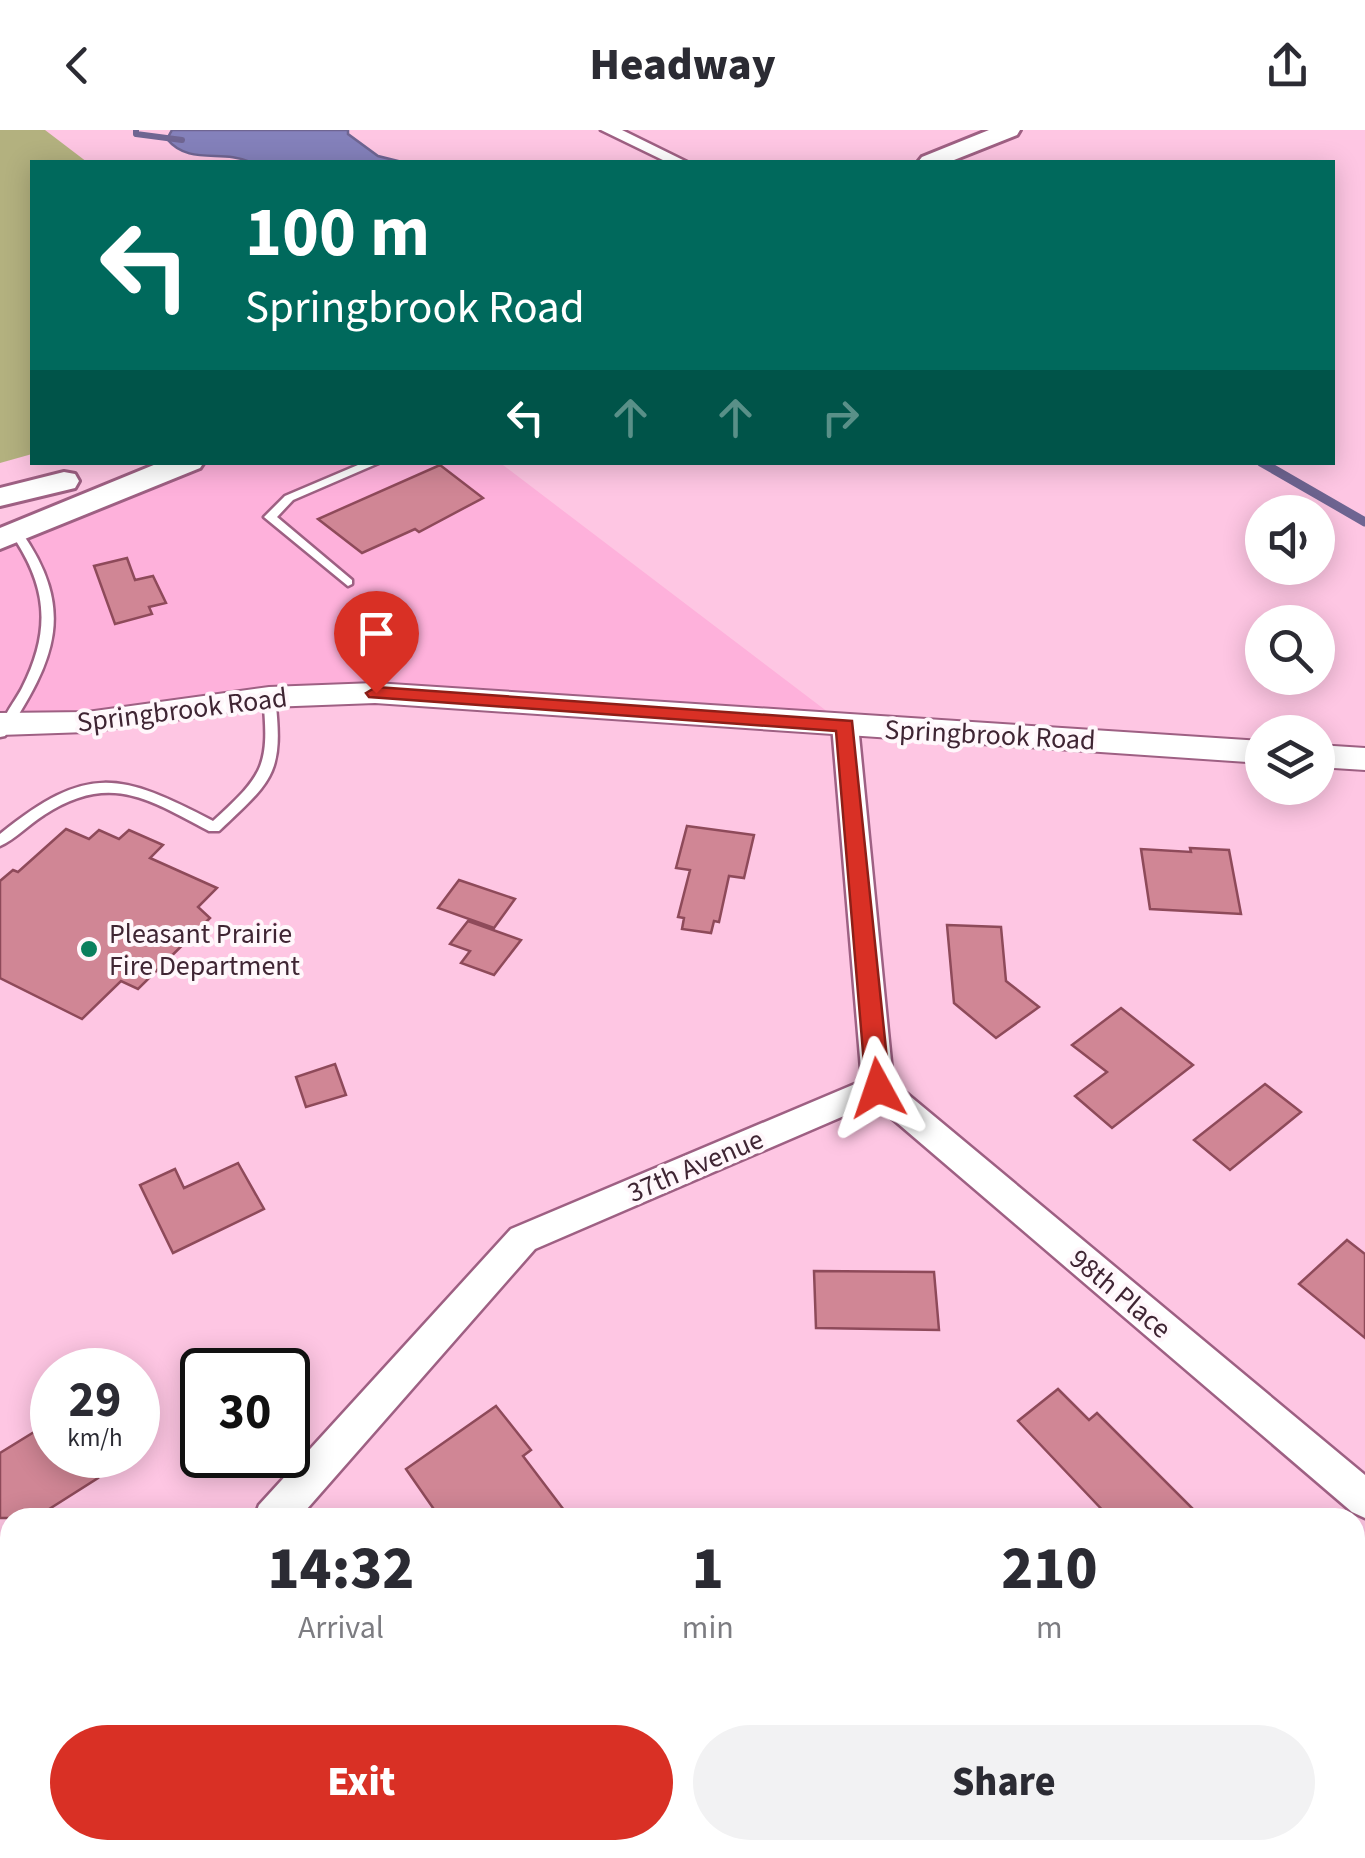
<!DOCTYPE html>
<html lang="en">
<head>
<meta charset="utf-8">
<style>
  body { margin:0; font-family:"Source Sans 3",sans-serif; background:#f2f2f3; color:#2b2b33; height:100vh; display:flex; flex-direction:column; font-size:38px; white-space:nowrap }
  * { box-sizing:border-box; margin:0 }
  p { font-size:32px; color:#7c7c81 }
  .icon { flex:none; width:55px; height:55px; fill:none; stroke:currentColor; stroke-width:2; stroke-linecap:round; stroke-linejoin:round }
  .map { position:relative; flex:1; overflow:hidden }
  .sheet { position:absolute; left:0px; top:1378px; width:1365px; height:352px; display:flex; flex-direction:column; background:#fff; border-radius:30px 30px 0 0; box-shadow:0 5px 25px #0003 }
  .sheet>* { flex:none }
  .guide { position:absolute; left:30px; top:30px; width:1305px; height:305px; border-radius:0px; box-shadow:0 5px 25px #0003; background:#00695c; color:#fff; overflow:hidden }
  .tools { position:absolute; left:1245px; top:365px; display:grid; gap:20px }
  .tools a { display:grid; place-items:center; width:90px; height:90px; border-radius:50%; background:#fff; box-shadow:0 5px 25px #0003; font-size:50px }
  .speed { position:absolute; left:30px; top:1218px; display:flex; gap:20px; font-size:50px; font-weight:700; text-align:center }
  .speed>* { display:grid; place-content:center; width:130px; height:130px; border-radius:50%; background:#fff; box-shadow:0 5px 25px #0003; line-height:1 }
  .speed small { font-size:25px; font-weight:400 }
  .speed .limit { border:5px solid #111; border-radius:15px; background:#fff; color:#111 }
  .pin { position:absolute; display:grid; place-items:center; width:85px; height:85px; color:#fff; margin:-102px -42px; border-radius:50% 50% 50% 0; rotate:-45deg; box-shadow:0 0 10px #0007 }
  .pin .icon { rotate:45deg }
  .me { position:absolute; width:110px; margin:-55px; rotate:355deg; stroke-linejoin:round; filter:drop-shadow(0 0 8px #0008) }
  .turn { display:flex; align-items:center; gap:35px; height:210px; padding:0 50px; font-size:45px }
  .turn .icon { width:130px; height:130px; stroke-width:2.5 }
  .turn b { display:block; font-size:70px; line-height:85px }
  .lanes { display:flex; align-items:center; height:95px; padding:0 50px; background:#0003; justify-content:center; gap:50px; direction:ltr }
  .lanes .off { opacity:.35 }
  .eta { display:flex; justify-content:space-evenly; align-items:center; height:170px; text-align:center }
  .eta b { font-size:60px; font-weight:800; line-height:70px }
  .action { display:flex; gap:20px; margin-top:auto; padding:20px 50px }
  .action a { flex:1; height:115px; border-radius:60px; background:#d93025; color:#fff; font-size:40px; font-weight:800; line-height:115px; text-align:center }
  .action a+a { background:#f2f2f3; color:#2b2b33 }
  header { display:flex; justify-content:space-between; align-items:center; height:130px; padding:0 50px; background:#fff; font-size:45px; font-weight:800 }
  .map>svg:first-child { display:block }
  .built { fill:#feb1db }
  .green { fill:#b3b17f }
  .water { fill:#8481bb; stroke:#6f6592; stroke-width:2.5 }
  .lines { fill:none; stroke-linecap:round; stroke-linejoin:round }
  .stream-far1 { stroke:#6f6592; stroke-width:6 }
  .stream { stroke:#6f6592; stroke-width:9 }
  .building { fill:#d08695; stroke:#8e4a5a; stroke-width:2.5 }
  .service-casing { stroke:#9e6083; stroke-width:5 }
  .minor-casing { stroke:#9e6083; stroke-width:5 }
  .tertiary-casing { stroke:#9e6083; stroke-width:4 }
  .secondary-casing { stroke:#9e6083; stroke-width:6 }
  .service { fill:#fff; fill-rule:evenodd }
  .minor { fill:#fff; fill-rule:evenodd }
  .tertiary { fill:#fff; fill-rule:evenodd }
  .secondary { fill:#fff; fill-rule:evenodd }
  .route { fill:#d93025; stroke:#8d1f18; stroke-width:2.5 }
  .poi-dot { fill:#0b805e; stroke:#fff7fb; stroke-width:4 }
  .labels { text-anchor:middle; stroke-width:8; stroke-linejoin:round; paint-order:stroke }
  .street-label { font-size:28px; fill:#3f2533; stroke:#fff7fb }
  .poi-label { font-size:28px; fill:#3f2533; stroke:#fff7fb; text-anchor:start }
</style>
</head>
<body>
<header><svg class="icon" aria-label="back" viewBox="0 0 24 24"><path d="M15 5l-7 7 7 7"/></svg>Headway<svg class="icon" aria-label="share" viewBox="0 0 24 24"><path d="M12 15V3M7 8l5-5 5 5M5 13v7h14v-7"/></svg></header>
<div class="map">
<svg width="1365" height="1728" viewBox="0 0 1365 1728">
  <rect width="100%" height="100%" fill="#fec6e3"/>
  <path class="built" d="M 499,332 L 845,595 L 479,568 L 21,594 L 0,590 L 0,405 L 189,333 Z"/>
  <path class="green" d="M 0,0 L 45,0 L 87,32 L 32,32 L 32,324 L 0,333 Z"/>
  <path class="water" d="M 172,0 L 348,0 L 348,4 L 378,26 L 402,32 L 250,32 C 223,19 189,36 167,9 Z"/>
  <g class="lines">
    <path class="stream-far1" d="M 136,0 L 136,4 L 182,10"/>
    <path class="stream" d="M 1261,332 L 1365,392"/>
  </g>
  <path class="building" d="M 440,335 L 483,368 L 419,402 L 415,399 L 362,423 L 318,389 Z
    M 127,428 L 135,450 L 153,446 L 166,473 L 149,477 L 152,484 L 115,494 L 94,436 Z
    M 687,696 L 754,705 L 744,748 L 729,746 L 719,792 L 714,791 L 711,803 L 682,799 L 684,788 L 678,787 L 690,740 L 676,738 Z
    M 66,699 L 89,709 L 99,700 L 119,709 L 129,700 L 163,715 L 150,728 L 217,758 L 198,777 L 210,788 L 138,859 L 121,851 L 82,889 L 0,848 L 0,751 L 13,740 L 18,742 Z
    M 1190,718 L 1229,720 L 1241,784 L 1150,779 L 1141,719 L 1191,722 Z
    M 459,750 L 515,769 L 494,798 L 438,778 Z
    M 468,791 L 521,810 L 494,845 L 461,833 L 470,821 L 450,814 Z
    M 947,795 L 1001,797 L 1006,851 L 1039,877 L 996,908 L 954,873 Z
    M 1121,878 L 1193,935 L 1112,998 L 1075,966 L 1107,942 L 1072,915 Z
    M 335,934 L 346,965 L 306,977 L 296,947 Z
    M 1265,954 L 1301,982 L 1230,1040 L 1194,1010 Z
    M 238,1033 L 264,1079 L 173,1123 L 140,1055 L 175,1039 L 184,1058 Z
    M 1347,1110 L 1365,1124 L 1365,1208 L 1299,1154 Z
    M 814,1141 L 934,1142 L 939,1200 L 816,1198 Z
    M 1058,1259 L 1089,1290 L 1097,1283 L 1202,1388 L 1110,1388 L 1018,1291 Z
    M 496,1276 L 531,1320 L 523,1326 L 570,1388 L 440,1388 L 406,1339 Z
    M 52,1291 L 52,1325 L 85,1325 L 98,1348 L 35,1388 L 0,1388 L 0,1323 Z"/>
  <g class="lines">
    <defs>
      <path id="service" d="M 365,332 L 381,332 L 293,370 L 277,387 L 352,450 L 352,454 L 348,456 L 264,387 L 285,366 Z
        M 16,399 L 20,400 C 77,480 55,530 5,606 L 0,607 C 0,588 13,575 22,558 C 52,499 47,455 10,402 Z
        M 269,563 L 275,567 C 284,644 273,650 219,701 L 209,701 C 148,669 110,642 44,685 C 29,694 16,709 0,716 L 0,704 C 87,634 119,642 213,691 C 263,645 270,637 263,567 Z"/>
      <path id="minor" d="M 601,0 L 622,0 L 687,32 L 667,32 Z
        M 845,587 L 858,595 L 893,952 L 1365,1345 L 1365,1388 L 1352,1382 L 874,973 L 535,1119 L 299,1388 L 254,1388 L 259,1375 L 511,1099 L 862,951 L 832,595 Z
        M 10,1572 L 10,1617 L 0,1621 L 0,1576 Z
        M 381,1720 L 427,1720 L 430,1728 L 384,1728 Z"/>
      <path id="tertiary" d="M 375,553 L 1262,611 L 1262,633 L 375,573 L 269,577 L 87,602 L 0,605 L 0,583 L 87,582 L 269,557 Z
        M 1318,615 L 1365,618 L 1365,640 L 1318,637 Z"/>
      <path id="secondary" d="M 989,0 L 1020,0 L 1017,5 L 949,32 L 918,32 L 922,27 Z
        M 161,332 L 204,332 L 200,338 L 0,419 L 0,398 Z
        M 64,342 L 75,344 L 79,351 L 75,358 L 0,376 L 0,358 Z"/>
    </defs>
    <use href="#service" class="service-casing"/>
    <use href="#minor" class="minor-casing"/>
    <use href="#tertiary" class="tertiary-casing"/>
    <use href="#secondary" class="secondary-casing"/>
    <use href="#service" class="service"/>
    <use href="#minor" class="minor"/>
    <use href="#tertiary" class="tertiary"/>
    <use href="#secondary" class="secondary"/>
  </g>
  <path class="route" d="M 376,557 L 852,591 L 890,958 L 886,964 L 869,964 L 866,958 L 836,601 L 369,567 L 366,563 Z"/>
  <circle class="poi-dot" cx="89" cy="819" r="10"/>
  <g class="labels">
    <g class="street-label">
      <text transform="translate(182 579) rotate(-7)" y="10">Springbrook Road</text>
      <text transform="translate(990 604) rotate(3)" y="10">Springbrook Road</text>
      <text transform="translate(695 1035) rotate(-23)" y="10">37th Avenue</text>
      <text transform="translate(1121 1163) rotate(40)" y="10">98th Place</text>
    </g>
    <g class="poi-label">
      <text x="109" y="813">Pleasant Prairie<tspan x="109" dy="32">Fire Department</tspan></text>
    </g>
  </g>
</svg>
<div class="tools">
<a><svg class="icon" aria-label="sound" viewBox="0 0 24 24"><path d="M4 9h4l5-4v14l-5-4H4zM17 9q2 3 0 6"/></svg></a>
<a><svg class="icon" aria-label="search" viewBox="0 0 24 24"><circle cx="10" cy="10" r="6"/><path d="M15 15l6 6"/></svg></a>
<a><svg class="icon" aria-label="layers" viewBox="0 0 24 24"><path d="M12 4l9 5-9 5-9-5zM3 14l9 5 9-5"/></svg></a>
</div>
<div class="speed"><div>29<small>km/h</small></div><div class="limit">30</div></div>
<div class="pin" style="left:376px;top:563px;background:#d93025"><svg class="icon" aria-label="arrive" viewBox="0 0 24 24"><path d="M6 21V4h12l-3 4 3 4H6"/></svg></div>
<svg class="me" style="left:878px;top:958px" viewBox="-20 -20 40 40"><path d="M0-17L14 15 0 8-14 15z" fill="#d93025" stroke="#fff" stroke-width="4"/></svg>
<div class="guide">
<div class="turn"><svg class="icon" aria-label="left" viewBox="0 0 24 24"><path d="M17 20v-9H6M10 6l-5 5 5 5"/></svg><div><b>100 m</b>Springbrook Road</div></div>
<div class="lanes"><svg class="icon" aria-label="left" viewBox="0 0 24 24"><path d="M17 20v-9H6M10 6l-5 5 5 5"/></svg><svg class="icon off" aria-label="ahead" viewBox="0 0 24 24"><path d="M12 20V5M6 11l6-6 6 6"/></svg><svg class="icon off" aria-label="ahead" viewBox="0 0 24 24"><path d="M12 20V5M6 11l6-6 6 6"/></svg><svg class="icon off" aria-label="right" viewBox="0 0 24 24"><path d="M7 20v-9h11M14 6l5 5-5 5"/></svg></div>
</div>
<section class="sheet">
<div class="eta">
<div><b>14:32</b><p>Arrival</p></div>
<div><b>1</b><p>min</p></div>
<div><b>210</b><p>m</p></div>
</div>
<div class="action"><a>Exit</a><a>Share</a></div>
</section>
</div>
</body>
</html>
